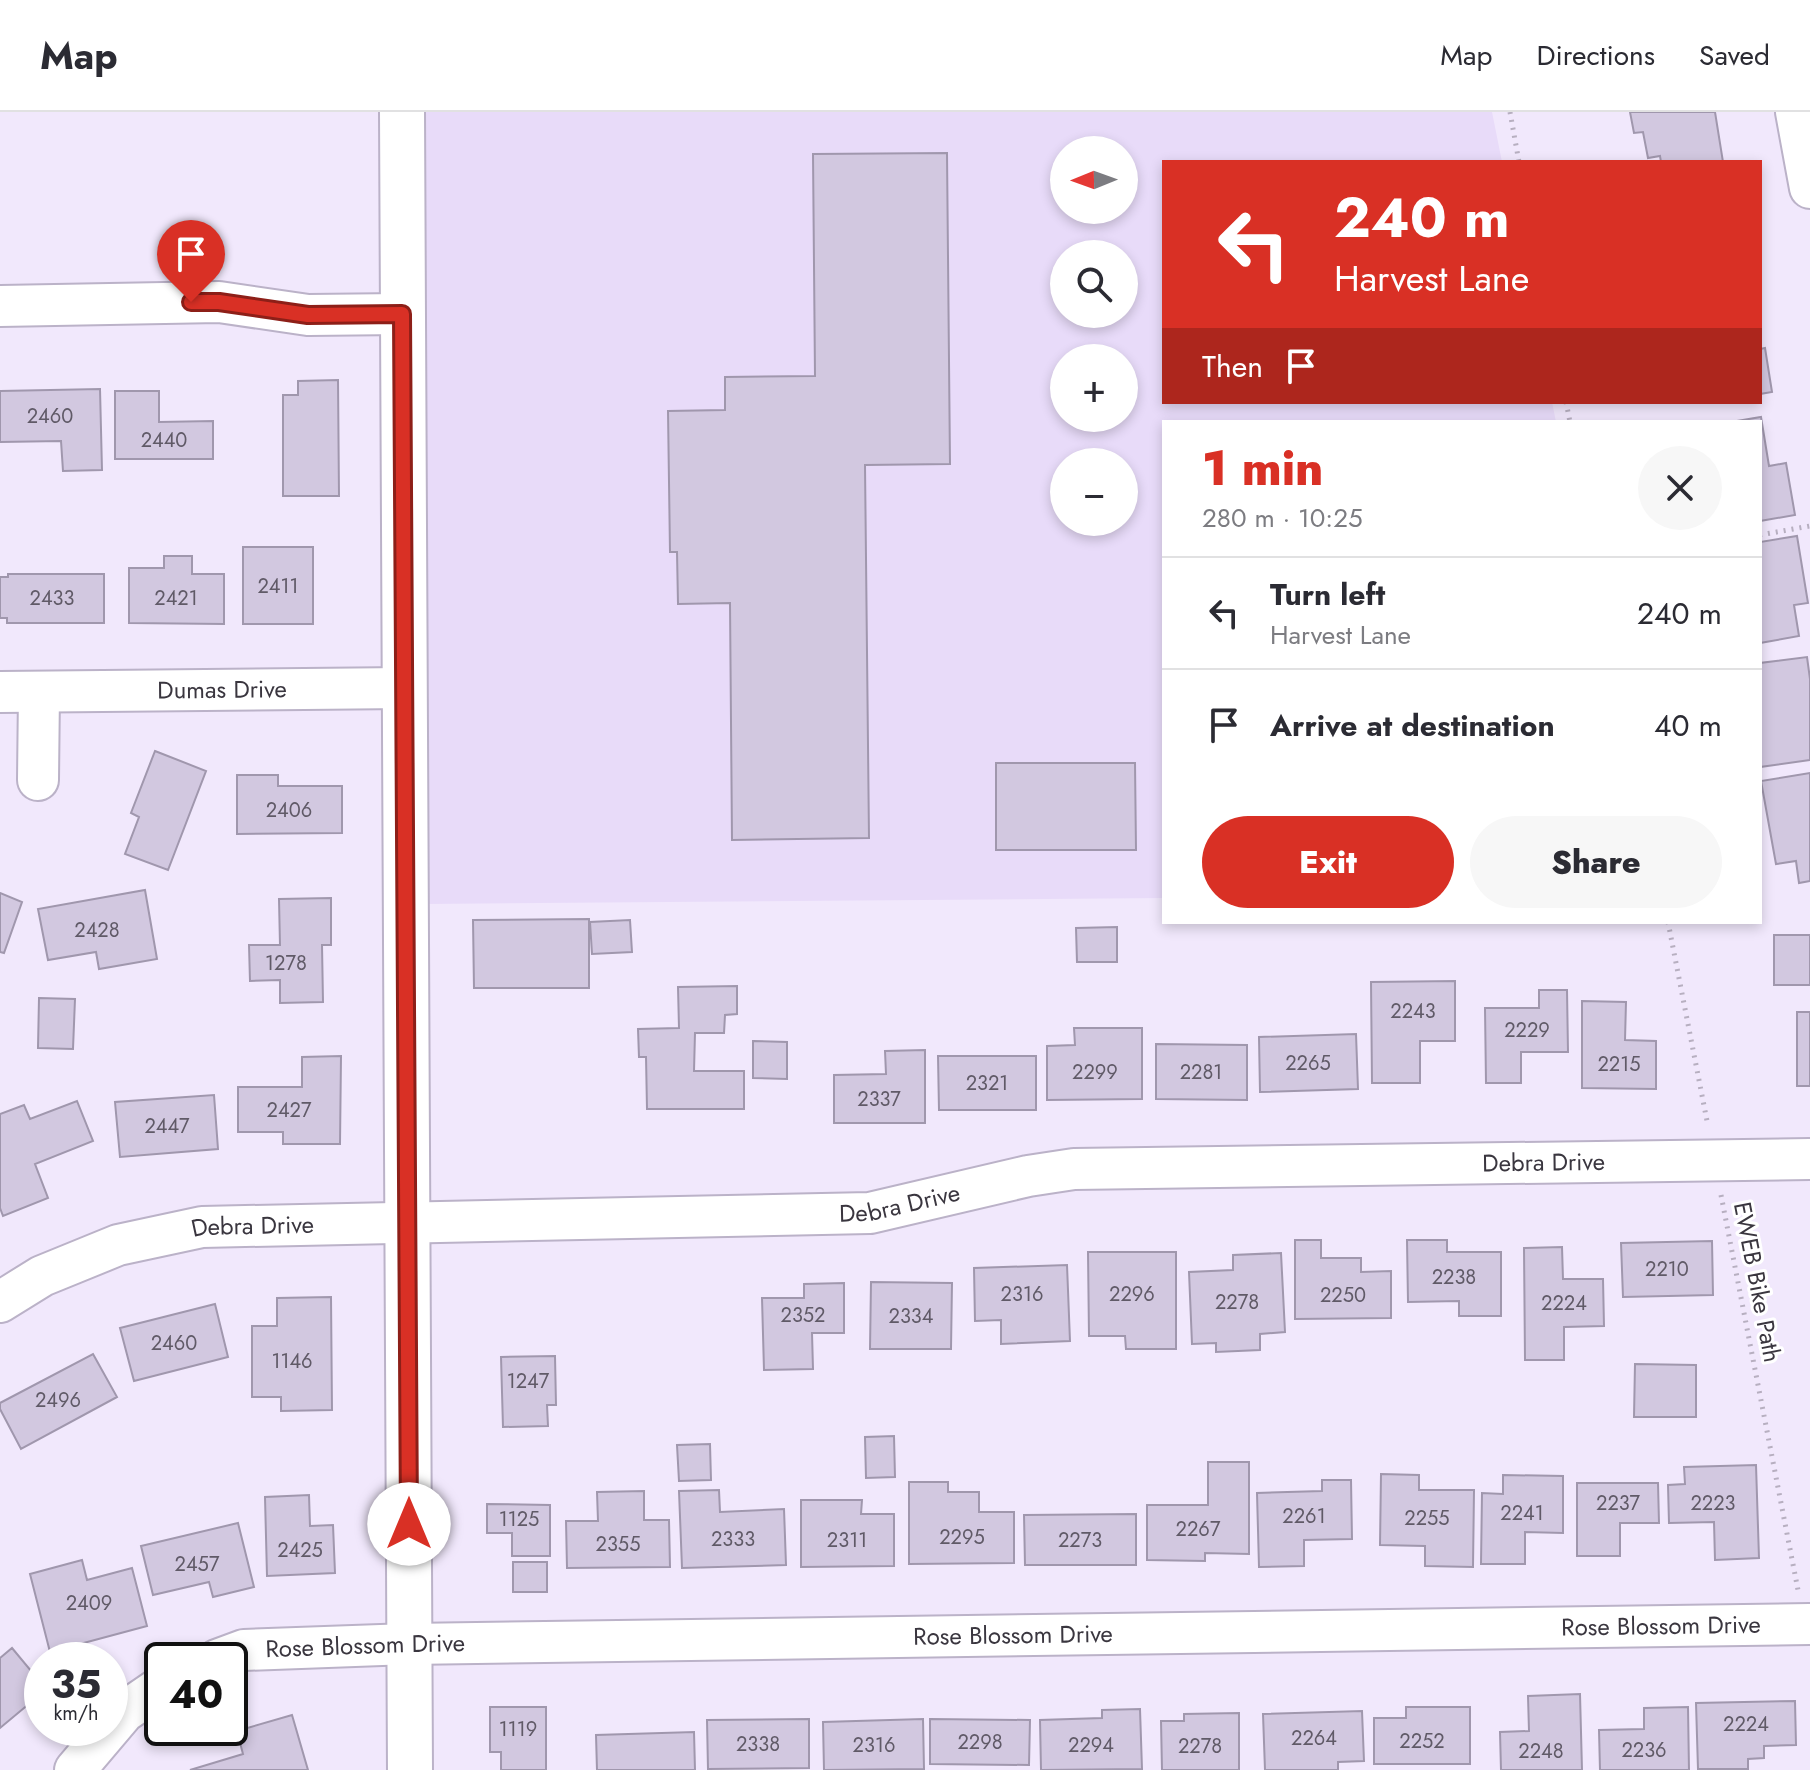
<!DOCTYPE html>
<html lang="en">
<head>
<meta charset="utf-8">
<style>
  body { margin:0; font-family:Jost,sans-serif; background:#f7f7f7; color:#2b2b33; height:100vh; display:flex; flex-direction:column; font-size:30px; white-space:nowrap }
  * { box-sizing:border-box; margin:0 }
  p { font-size:26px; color:#7c7c81 }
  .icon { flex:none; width:44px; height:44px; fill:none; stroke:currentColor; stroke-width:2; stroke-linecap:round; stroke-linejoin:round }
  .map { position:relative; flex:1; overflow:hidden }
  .drawer { position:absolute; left:1162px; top:308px; width:600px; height:504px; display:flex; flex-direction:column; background:#fff; border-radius:0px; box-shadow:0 4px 12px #0003 }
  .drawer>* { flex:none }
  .guide { position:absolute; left:1162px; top:48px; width:600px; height:244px; border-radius:0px; box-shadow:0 4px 12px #0003; background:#d93025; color:#fff; overflow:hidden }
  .needle { width:52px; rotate:269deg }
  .controls { position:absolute; left:1050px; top:24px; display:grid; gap:16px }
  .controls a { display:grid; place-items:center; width:88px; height:88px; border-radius:50%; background:#fff; box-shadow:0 4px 12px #0003; font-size:40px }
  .speed { position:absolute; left:24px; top:1530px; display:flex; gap:16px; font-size:40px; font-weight:700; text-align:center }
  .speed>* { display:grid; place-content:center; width:104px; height:104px; border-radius:50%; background:#fff; box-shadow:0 4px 12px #0003; line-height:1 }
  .speed small { font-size:20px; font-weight:400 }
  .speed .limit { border:4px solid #111; border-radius:12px; background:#fff; color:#111 }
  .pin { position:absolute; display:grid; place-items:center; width:68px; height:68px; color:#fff; margin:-82px -34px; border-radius:50% 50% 50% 0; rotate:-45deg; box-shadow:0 0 8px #0007 }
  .pin .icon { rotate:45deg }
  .me { position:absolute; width:88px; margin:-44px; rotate:0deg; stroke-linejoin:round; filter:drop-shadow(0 0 6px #0008) }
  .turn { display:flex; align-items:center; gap:28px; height:168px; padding:0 40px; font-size:36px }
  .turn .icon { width:104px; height:104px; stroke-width:2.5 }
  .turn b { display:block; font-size:56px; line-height:68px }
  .then { display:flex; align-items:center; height:76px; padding:0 40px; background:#0003; gap:16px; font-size:30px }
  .round { display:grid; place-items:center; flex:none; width:84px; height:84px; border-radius:42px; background:#f7f7f7 }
  .overview { display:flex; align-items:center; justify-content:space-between; height:136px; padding:0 40px }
  h1 { font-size:48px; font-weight:800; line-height:60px; color:#d93025 }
  .button { display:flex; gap:16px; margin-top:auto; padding:16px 40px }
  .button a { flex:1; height:92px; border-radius:48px; background:#d93025; color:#fff; font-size:32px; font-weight:800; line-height:92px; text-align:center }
  .button a+a { background:#f7f7f7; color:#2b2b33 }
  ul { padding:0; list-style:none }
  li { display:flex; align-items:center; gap:24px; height:112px; padding:0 40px; border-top:2px solid #e1e1e2 }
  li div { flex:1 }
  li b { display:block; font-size:30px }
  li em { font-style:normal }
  header { display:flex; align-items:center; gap:48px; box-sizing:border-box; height:112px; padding:0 40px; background:#fff; border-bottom:2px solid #e1e1e2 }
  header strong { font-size:38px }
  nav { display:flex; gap:44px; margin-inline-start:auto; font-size:28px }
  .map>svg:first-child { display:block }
  .built { fill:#e8dbf9; fill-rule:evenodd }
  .building { fill:#d2c8e0; stroke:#a097ad; stroke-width:2 }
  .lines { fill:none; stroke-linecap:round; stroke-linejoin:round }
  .minor-casing { stroke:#bbb2c8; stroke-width:44 }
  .tertiary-casing { stroke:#bbb2c8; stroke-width:48 }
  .path { stroke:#b7afc0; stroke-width:5; stroke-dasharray:2 6; stroke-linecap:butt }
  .minor { stroke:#fff; stroke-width:40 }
  .tertiary { stroke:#fff; stroke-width:44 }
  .route-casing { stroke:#8d1f18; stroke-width:20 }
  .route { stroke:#d93025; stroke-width:14 }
  .labels { text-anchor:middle; stroke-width:6; stroke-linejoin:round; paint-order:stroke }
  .number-label { font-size:20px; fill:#605a67 }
  .street-label { font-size:24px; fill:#3a363f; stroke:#fff }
</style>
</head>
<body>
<header>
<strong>Map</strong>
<nav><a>Map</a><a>Directions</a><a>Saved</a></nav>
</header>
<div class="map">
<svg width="1810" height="1658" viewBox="0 0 1810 1658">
  <rect width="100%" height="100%" fill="#f1e8fc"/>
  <path class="built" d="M 425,0 L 1492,0 L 1502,50 L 1164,50 L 1164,290 L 1552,290 L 1556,310 L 1164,310 L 1164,786 L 426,792 ZM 1064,38 L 1124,38 L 1124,98 L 1064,98 ZM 1064,142 L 1124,142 L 1124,202 L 1064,202 ZM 1064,246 L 1124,246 L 1124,306 L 1064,306 ZM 1064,350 L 1124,350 L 1124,410 L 1064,410 Z"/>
  <path class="building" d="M 1630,0 L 1715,0 L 1723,50 L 1661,50 L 1660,44 L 1648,46 L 1643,20 L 1634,21 Z
    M 947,41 L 950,352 L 865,353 L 869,726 L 732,728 L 730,491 L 678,492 L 677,440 L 670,440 L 668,299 L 725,298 L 725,265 L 815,264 L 813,42 Z
    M 1765,236 L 1772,280 L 1760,282 L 1760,237 Z
    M 338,268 L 339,384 L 283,384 L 283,283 L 298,283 L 298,269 Z
    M 100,277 L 102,358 L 63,359 L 61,329 L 0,330 L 0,279 Z
    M 115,279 L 159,279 L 159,310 L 213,309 L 213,347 L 115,347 Z
    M 1761,305 L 1769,354 L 1786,351 L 1795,403 L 1760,409 L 1760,310 L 1731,310 Z
    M 1797,424 L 1808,491 L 1794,493 L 1799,524 L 1760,531 L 1760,430 Z
    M 243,435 L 313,435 L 313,512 L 243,512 Z
    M 164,444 L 192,444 L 192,462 L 224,462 L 224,512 L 129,511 L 129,456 L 164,456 Z
    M 8,462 L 104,462 L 104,511 L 7,511 L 7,506 L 0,506 L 0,465 L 8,465 Z
    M 1807,545 L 1810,567 L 1810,648 L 1760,655 L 1760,551 Z
    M 155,639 L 206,659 L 168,758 L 125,742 L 139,705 L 131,701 Z
    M 996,651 L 1135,651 L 1136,738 L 996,738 Z
    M 1810,661 L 1810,769 L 1799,771 L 1796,749 L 1776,752 L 1761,669 Z
    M 237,663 L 278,663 L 278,674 L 342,674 L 342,721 L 237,722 Z
    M 145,778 L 157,847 L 99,857 L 96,840 L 48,848 L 38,797 Z
    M 0,781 L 22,790 L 4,841 L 0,840 Z
    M 331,786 L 331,833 L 322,833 L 323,890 L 280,891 L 280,868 L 250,869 L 249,833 L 280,833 L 279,787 Z
    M 589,807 L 589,876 L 474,876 L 473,808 Z
    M 630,808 L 632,840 L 592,842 L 590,810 Z
    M 1117,815 L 1117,850 L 1077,850 L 1076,816 Z
    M 1774,823 L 1810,823 L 1810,873 L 1774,873 Z
    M 1455,869 L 1455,929 L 1420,929 L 1420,971 L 1372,971 L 1371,870 Z
    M 737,874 L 737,902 L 725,903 L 724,921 L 695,921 L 694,959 L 744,959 L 744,997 L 647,997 L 646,945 L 639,945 L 638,917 L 679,916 L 678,875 Z
    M 1539,878 L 1567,878 L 1568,940 L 1521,940 L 1521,971 L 1486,971 L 1485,896 L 1539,896 Z
    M 39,886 L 75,887 L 73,937 L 38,936 Z
    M 1582,889 L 1626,890 L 1625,928 L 1656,929 L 1656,977 L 1582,976 Z
    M 1797,900 L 1810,900 L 1810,974 L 1797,974 Z
    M 1074,916 L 1142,916 L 1142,987 L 1047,988 L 1047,934 L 1075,933 Z
    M 1356,922 L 1358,977 L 1260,980 L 1259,925 Z
    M 753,929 L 787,930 L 787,967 L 753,966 Z
    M 1156,932 L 1247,933 L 1247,988 L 1156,987 Z
    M 925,938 L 925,1011 L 834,1011 L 834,963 L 886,962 L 885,939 Z
    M 341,944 L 340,1032 L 283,1032 L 283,1020 L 238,1020 L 238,975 L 302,975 L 302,945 Z
    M 938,944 L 1036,944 L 1036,998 L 939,998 Z
    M 214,983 L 218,1037 L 120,1045 L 115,990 Z
    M 77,989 L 93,1029 L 35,1052 L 48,1086 L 3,1104 L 0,1096 L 0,1002 L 24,993 L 30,1007 Z
    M 1295,1128 L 1321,1128 L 1321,1146 L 1361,1146 L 1361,1160 L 1391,1159 L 1391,1206 L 1295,1207 Z
    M 1407,1128 L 1447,1128 L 1447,1140 L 1501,1140 L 1501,1204 L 1459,1204 L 1459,1189 L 1408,1190 Z
    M 1712,1129 L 1713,1183 L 1623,1185 L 1621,1131 Z
    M 1562,1135 L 1563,1167 L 1603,1167 L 1604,1214 L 1564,1215 L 1564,1248 L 1525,1248 L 1524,1136 Z
    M 1088,1140 L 1176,1140 L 1176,1237 L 1126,1237 L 1125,1224 L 1089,1224 Z
    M 1281,1141 L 1285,1220 L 1260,1222 L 1260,1238 L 1216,1240 L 1216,1231 L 1192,1232 L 1189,1160 L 1233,1158 L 1233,1143 Z
    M 1067,1153 L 1070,1229 L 1001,1232 L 1001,1208 L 975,1209 L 974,1156 Z
    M 871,1170 L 952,1171 L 951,1237 L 870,1237 Z
    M 844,1171 L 844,1221 L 812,1221 L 813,1257 L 764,1258 L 762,1186 L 804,1186 L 804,1172 Z
    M 331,1185 L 332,1298 L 281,1299 L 281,1285 L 252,1285 L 252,1214 L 277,1214 L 277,1186 Z
    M 215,1192 L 228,1245 L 134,1269 L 120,1216 Z
    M 93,1242 L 117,1285 L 21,1337 L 0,1297 L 0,1291 Z
    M 555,1244 L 556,1293 L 547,1293 L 548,1314 L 503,1315 L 501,1245 Z
    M 1635,1252 L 1696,1253 L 1696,1305 L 1634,1305 Z
    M 894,1324 L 895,1365 L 866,1366 L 865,1325 Z
    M 710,1332 L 711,1368 L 679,1369 L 677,1333 Z
    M 1208,1350 L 1249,1350 L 1249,1442 L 1205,1441 L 1205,1449 L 1147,1448 L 1147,1393 L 1208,1393 Z
    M 1756,1353 L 1759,1446 L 1715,1448 L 1714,1410 L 1669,1411 L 1668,1373 L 1685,1372 L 1684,1355 Z
    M 1381,1362 L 1419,1363 L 1419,1378 L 1474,1378 L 1473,1455 L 1425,1454 L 1425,1434 L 1380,1433 Z
    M 1503,1363 L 1563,1364 L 1563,1421 L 1525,1420 L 1525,1452 L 1481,1452 L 1482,1381 L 1503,1382 Z
    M 1322,1368 L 1351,1368 L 1352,1427 L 1304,1428 L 1304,1454 L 1259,1455 L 1257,1381 L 1322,1379 Z
    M 909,1370 L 948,1370 L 948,1380 L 979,1380 L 979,1400 L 1014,1400 L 1014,1451 L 909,1452 Z
    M 1577,1371 L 1658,1371 L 1659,1411 L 1620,1411 L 1620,1444 L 1577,1444 Z
    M 719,1378 L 720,1400 L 784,1397 L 786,1453 L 682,1456 L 679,1379 Z
    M 644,1379 L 644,1408 L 669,1408 L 670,1455 L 567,1456 L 566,1409 L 598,1409 L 597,1380 Z
    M 309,1383 L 310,1414 L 333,1413 L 335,1461 L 267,1464 L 265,1385 Z
    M 801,1388 L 862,1388 L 861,1402 L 894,1402 L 894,1454 L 801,1455 Z
    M 487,1392 L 550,1393 L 550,1444 L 512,1444 L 512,1421 L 487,1421 Z
    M 1136,1402 L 1136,1453 L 1025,1453 L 1024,1403 Z
    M 238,1411 L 254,1475 L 213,1485 L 209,1470 L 153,1483 L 141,1434 Z
    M 82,1448 L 87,1468 L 132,1456 L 147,1514 L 50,1540 L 30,1462 Z
    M 513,1450 L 547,1450 L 547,1480 L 513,1480 Z
    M 12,1536 L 42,1572 L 42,1581 L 0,1616 L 0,1546 Z
    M 1580,1582 L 1582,1658 L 1501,1658 L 1500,1620 L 1529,1619 L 1528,1584 Z
    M 1795,1589 L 1796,1633 L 1764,1634 L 1764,1646 L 1748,1647 L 1748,1657 L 1698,1657 L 1696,1591 Z
    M 490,1595 L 546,1595 L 546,1658 L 501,1658 L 501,1640 L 490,1640 Z
    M 1406,1595 L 1470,1595 L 1470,1652 L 1374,1652 L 1374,1606 L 1406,1606 Z
    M 1688,1595 L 1689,1658 L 1600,1658 L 1599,1618 L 1644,1617 L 1644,1596 Z
    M 1140,1597 L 1142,1657 L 1041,1658 L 1040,1608 L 1102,1606 L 1102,1598 Z
    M 1362,1599 L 1364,1649 L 1338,1650 L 1338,1658 L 1265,1658 L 1263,1602 Z
    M 1239,1601 L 1239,1658 L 1162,1658 L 1161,1609 L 1184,1609 L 1184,1602 Z
    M 292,1603 L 308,1658 L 190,1658 L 243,1642 L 237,1619 Z
    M 809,1607 L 809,1656 L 708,1657 L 707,1608 Z
    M 923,1607 L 924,1657 L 824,1658 L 823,1610 Z
    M 930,1607 L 1030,1608 L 1029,1653 L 930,1652 Z
    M 694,1620 L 695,1658 L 597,1658 L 596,1623 Z"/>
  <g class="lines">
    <defs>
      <g id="minor">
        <path d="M 1796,0 L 1810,76"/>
        <path d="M 0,194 L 219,190 L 308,203 L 402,202"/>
        <path id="s1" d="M 0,580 L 405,576"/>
        <path d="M 38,668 L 39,580"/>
        <path id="s2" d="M 0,1190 L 42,1164 L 118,1133 L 202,1115 L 870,1101 L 1028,1064 L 1074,1057 L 1810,1047"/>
        <path id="s3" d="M 217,1548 L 244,1538 L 409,1532 L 1810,1512"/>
        <path d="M 75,1658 L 124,1600 L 162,1574"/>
      </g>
      <path id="tertiary" d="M 402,0 L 410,1658"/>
    </defs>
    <use href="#minor" class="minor-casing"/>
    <use href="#tertiary" class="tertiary-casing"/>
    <path class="path" d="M 1510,0 L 1519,50
      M 1566,290 L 1570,310
      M 1760,423 L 1810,414
      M 1668,810 L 1708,1014
      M 1721,1083 L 1798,1478"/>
    <use href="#minor" class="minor"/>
    <use href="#tertiary" class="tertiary"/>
  </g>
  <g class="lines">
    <defs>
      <path id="route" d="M 191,190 L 219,190 L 308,203 L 402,202 L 409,1412"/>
    </defs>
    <use href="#route" class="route-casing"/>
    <use href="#route" class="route"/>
  </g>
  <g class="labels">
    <g class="number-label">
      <text x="50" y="311">2460</text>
      <text x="164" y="335">2440</text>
      <text x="278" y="481">2411</text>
      <text x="52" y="493">2433</text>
      <text x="176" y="493">2421</text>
      <text x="289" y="705">2406</text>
      <text x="97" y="825">2428</text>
      <text x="286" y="858">1278</text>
      <text x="1413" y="906">2243</text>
      <text x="1527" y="925">2229</text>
      <text x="1308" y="958">2265</text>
      <text x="1619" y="959">2215</text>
      <text x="1095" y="967">2299</text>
      <text x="1201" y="967">2281</text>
      <text x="987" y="978">2321</text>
      <text x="879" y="994">2337</text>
      <text x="289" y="1005">2427</text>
      <text x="167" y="1021">2447</text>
      <text x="1667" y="1164">2210</text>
      <text x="1454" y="1172">2238</text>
      <text x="1022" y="1189">2316</text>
      <text x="1132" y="1189">2296</text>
      <text x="1343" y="1190">2250</text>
      <text x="1237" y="1197">2278</text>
      <text x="1564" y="1198">2224</text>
      <text x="803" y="1210">2352</text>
      <text x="911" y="1211">2334</text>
      <text x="174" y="1238">2460</text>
      <text x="292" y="1256">1146</text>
      <text x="528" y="1276">1247</text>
      <text x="58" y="1295">2496</text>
      <text x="1618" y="1398">2237</text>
      <text x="1713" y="1398">2223</text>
      <text x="1522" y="1408">2241</text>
      <text x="1304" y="1411">2261</text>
      <text x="1427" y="1413">2255</text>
      <text x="519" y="1414">1125</text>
      <text x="1198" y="1424">2267</text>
      <text x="962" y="1432">2295</text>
      <text x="733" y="1434">2333</text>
      <text x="847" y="1435">2311</text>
      <text x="1080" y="1435">2273</text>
      <text x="618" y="1439">2355</text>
      <text x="300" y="1445">2425</text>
      <text x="197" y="1459">2457</text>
      <text x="89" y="1498">2409</text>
      <text x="1746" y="1619">2224</text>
      <text x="518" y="1624">1119</text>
      <text x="1314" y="1633">2264</text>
      <text x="1422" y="1636">2252</text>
      <text x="980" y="1637">2298</text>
      <text x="758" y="1639">2338</text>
      <text x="874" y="1640">2316</text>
      <text x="1091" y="1640">2294</text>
      <text x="1200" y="1641">2278</text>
      <text x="1644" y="1645">2236</text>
      <text x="1541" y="1646">2248</text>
    </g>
    <g class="street-label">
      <text dy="8" stroke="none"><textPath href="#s1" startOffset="222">Dumas Drive</textPath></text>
      <text dy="8" stroke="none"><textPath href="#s2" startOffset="1564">Debra Drive</textPath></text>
      <text dy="8" stroke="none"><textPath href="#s2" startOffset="916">Debra Drive</textPath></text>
      <text dy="8" stroke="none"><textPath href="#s2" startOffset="268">Debra Drive</textPath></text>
      <text transform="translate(1757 1170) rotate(79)" y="8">EWEB Bike Path</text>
      <text dy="8" stroke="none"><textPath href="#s3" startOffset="1446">Rose Blossom Drive</textPath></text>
      <text dy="8" stroke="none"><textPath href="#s3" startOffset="798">Rose Blossom Drive</textPath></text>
      <text dy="8" stroke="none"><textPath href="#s3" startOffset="150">Rose Blossom Drive</textPath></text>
    </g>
  </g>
</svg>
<div class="controls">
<a><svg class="needle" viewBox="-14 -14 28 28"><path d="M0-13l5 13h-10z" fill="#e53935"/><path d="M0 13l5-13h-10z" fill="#7c7c81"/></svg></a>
<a><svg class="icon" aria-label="search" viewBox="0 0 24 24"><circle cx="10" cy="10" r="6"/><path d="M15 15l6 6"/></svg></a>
<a>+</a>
<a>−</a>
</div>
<div class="speed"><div>35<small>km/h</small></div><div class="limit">40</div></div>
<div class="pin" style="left:191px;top:190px;background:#d93025"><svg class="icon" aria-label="arrive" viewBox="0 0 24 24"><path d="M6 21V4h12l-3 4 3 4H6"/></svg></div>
<svg class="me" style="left:409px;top:1412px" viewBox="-20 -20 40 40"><circle r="19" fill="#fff"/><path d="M0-13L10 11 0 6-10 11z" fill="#d93025"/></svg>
<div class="guide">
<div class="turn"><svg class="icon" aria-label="left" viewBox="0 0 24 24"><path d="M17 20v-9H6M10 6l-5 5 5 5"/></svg><div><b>240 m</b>Harvest Lane</div></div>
<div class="then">Then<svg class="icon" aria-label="arrive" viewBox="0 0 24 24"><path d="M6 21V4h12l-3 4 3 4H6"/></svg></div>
</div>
<section class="drawer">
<div class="overview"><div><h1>1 min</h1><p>280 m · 10:25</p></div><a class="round"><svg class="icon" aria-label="close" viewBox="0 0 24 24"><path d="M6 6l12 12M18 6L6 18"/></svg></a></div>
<ul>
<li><svg class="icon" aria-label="left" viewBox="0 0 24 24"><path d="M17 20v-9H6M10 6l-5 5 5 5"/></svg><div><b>Turn left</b><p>Harvest Lane</p></div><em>240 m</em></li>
<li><svg class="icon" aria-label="arrive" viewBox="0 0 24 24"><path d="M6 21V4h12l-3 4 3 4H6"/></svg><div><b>Arrive at destination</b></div><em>40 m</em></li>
</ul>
<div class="button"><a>Exit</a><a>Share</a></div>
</section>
</div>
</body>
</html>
